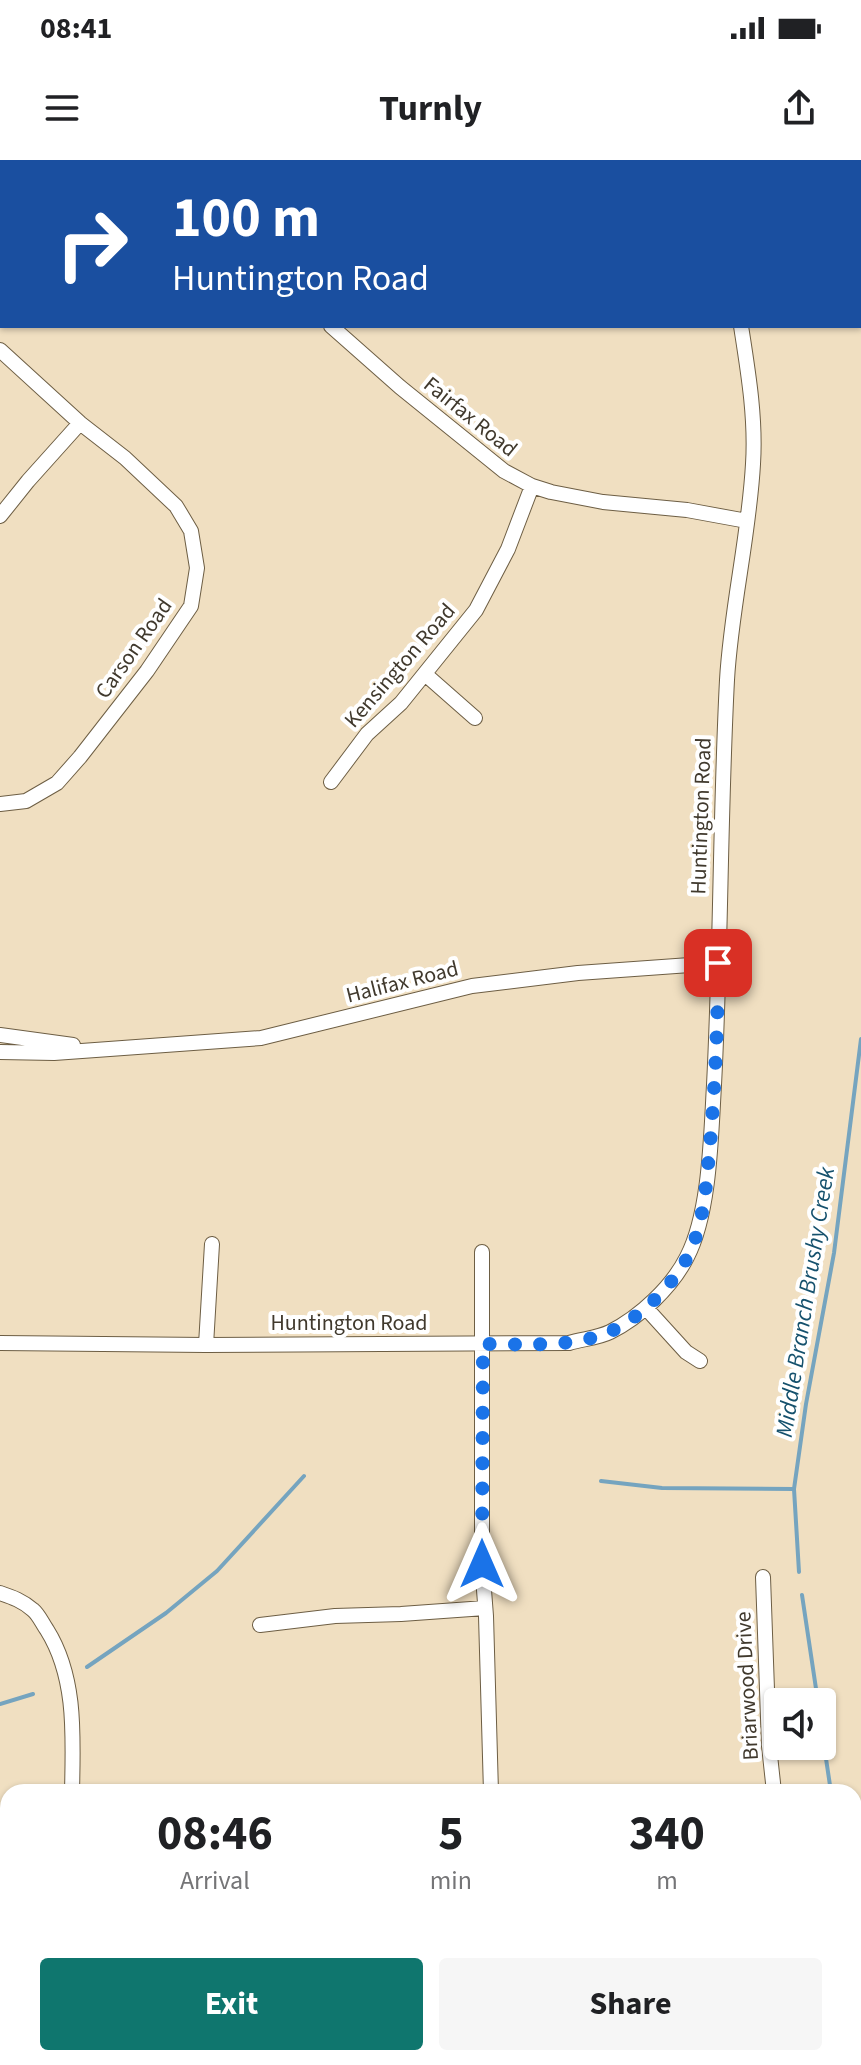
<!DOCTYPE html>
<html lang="en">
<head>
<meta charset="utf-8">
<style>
  body { margin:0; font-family:"Source Sans 3",sans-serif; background:#f6f6f6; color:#202124; height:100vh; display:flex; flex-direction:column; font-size:30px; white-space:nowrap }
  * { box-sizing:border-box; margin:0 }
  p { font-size:26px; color:#757577 }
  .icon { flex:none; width:44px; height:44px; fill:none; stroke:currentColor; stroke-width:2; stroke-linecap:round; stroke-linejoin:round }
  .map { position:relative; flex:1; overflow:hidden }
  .panel { position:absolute; left:0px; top:1624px; width:862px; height:282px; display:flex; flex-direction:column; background:#fff; border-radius:24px 24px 0 0; box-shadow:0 2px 6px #0004 }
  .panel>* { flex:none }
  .hud { position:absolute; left:0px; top:0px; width:862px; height:168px; box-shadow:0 2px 6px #0004; background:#1a4fa0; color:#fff; overflow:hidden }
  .controls { position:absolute; left:764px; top:1528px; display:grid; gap:16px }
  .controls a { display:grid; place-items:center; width:72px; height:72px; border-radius:8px; background:#fff; box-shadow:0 2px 6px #0004; font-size:40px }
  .pin { position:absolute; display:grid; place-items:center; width:68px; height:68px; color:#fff; margin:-34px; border-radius:16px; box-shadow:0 4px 12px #0006 }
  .me { position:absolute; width:88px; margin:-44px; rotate:0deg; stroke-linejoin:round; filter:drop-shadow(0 0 6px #0008) }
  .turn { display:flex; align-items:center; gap:28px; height:168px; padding:0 40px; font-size:36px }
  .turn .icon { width:104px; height:104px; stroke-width:2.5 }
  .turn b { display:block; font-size:56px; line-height:68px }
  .eta { display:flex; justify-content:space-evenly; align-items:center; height:136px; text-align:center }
  .eta b { font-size:48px; font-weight:700; line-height:56px }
  .cta { display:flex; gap:16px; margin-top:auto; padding:16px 40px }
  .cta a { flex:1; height:92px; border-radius:8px; background:#0f766e; color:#fff; font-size:32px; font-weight:700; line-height:92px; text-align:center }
  .cta a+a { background:#f6f6f6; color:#202124 }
  .status { display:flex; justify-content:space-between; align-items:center; height:56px; padding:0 40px; background:#fff; direction:ltr }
  .status svg { height:22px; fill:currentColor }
  header { display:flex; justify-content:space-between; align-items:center; height:104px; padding:0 40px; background:#fff; font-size:36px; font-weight:700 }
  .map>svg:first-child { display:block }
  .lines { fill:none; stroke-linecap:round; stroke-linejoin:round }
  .stream { stroke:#75a4bf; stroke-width:4 }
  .street-casing { stroke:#6d5e44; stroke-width:16 }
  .street { stroke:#fff; stroke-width:14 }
  .route { stroke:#1a73e8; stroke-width:14; stroke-dasharray:0 25.2 }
  .labels { text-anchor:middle; stroke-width:8; stroke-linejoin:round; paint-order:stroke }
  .street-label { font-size:22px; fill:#40392d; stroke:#fff }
  .water-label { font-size:24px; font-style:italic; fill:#15516d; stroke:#fff }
</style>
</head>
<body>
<div class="status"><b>08:41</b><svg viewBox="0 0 49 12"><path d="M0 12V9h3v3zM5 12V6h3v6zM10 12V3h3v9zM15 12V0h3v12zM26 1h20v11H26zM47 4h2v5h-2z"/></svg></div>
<header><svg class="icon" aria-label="menu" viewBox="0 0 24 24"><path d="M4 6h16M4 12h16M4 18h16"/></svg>Turnly<svg class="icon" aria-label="share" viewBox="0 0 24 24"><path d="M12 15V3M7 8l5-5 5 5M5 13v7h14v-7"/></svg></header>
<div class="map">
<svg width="861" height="1905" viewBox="0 0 861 1905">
  <rect width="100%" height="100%" fill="#f0dfc1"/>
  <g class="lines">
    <path class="stream" d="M 601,1321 L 662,1328 L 794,1329
      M 799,1412 L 794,1329 L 806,1244 L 834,1093 L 861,879
      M 802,1435 L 818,1542
      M 87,1507 L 166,1453 L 217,1411 L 304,1316
      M 0,1544 L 33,1534
      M 822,1572 L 831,1632
      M 849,1898 L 850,1905"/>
    <defs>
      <path id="street" d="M 115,0 L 118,2
        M 685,0 L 686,2
        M 609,2 L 614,0
        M 331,166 L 400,227 L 504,311 L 532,326 L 551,332 L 603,342 L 687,350 L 747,361
        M 0,190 L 80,263 L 125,298 L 176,346 L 191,371 L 197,408 L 191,446 L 147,511 L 80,597 L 57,623 L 26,641 L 0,644
        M 0,356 L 28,321 L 80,263
        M 425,514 L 475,558
        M 331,622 L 367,574 L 401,543 L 476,450 L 508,389 L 532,326
        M 0,875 L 73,885
        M 0,892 L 54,893 L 261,878 L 472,826 L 578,813 L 718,803
        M 482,1092 L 482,1404 L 486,1456 L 491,1632
        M 646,1148 L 686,1192 L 700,1201
        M 0,1183 L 206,1185 L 569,1183 C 582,1179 598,1178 610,1172 C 640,1157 672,1127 687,1097 C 710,1053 711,975 714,925 C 721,790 720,655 727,520 C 731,448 749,377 753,304 C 756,258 748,211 741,166
        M 206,1185 L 212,1084
        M 763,1417 L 769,1586 L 774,1632
        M 0,1433 C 12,1437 23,1441 33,1450 C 39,1455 42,1463 47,1470 C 77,1518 73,1578 72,1632
        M 260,1465 L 335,1456 L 401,1454 L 485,1448
        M 0,1667 L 8,1667
        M 0,1877 L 8,1868
        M 497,1898 L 497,1905
        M 792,1905 L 792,1898"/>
    </defs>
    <use href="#street" class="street-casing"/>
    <use href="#street" class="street"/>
  </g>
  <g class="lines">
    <path class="route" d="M 482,1404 L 483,1184 C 521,1184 574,1188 609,1172 C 638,1160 673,1125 687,1098 C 705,1064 706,1022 710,985 C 715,925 718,864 718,803"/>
  </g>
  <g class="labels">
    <g class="street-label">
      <text transform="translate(471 256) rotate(39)" y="8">Fairfax Road</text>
      <text transform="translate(133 488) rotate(-55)" y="8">Carson Road</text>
      <text transform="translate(399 505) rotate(-49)" y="8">Kensington Road</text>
      <text transform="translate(700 656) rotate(-88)" y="8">Huntington Road</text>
      <text transform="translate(402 821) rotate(-14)" y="8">Halifax Road</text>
      <text x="349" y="1170">Huntington Road</text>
      <text transform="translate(746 1526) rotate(-93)" y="8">Briarwood Drive</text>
    </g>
    <g class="water-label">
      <text transform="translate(805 1142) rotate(-81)" y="8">Middle Branch Brushy Creek</text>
    </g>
  </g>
</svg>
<div class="controls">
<a><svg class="icon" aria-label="sound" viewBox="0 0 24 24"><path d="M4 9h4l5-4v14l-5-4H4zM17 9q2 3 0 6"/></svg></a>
</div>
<div class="pin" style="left:718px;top:803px;background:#d93025"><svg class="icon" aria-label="arrive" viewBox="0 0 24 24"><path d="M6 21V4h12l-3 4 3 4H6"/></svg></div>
<svg class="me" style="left:482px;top:1404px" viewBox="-20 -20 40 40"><path d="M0-17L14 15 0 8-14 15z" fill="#1a73e8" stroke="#fff" stroke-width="4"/></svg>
<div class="hud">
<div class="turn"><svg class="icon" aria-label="right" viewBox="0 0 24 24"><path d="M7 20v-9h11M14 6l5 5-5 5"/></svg><div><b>100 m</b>Huntington Road</div></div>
</div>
<section class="panel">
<div class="eta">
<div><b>08:46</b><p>Arrival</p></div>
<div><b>5</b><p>min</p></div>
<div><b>340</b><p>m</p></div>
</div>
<div class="cta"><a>Exit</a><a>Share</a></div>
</section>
</div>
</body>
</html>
